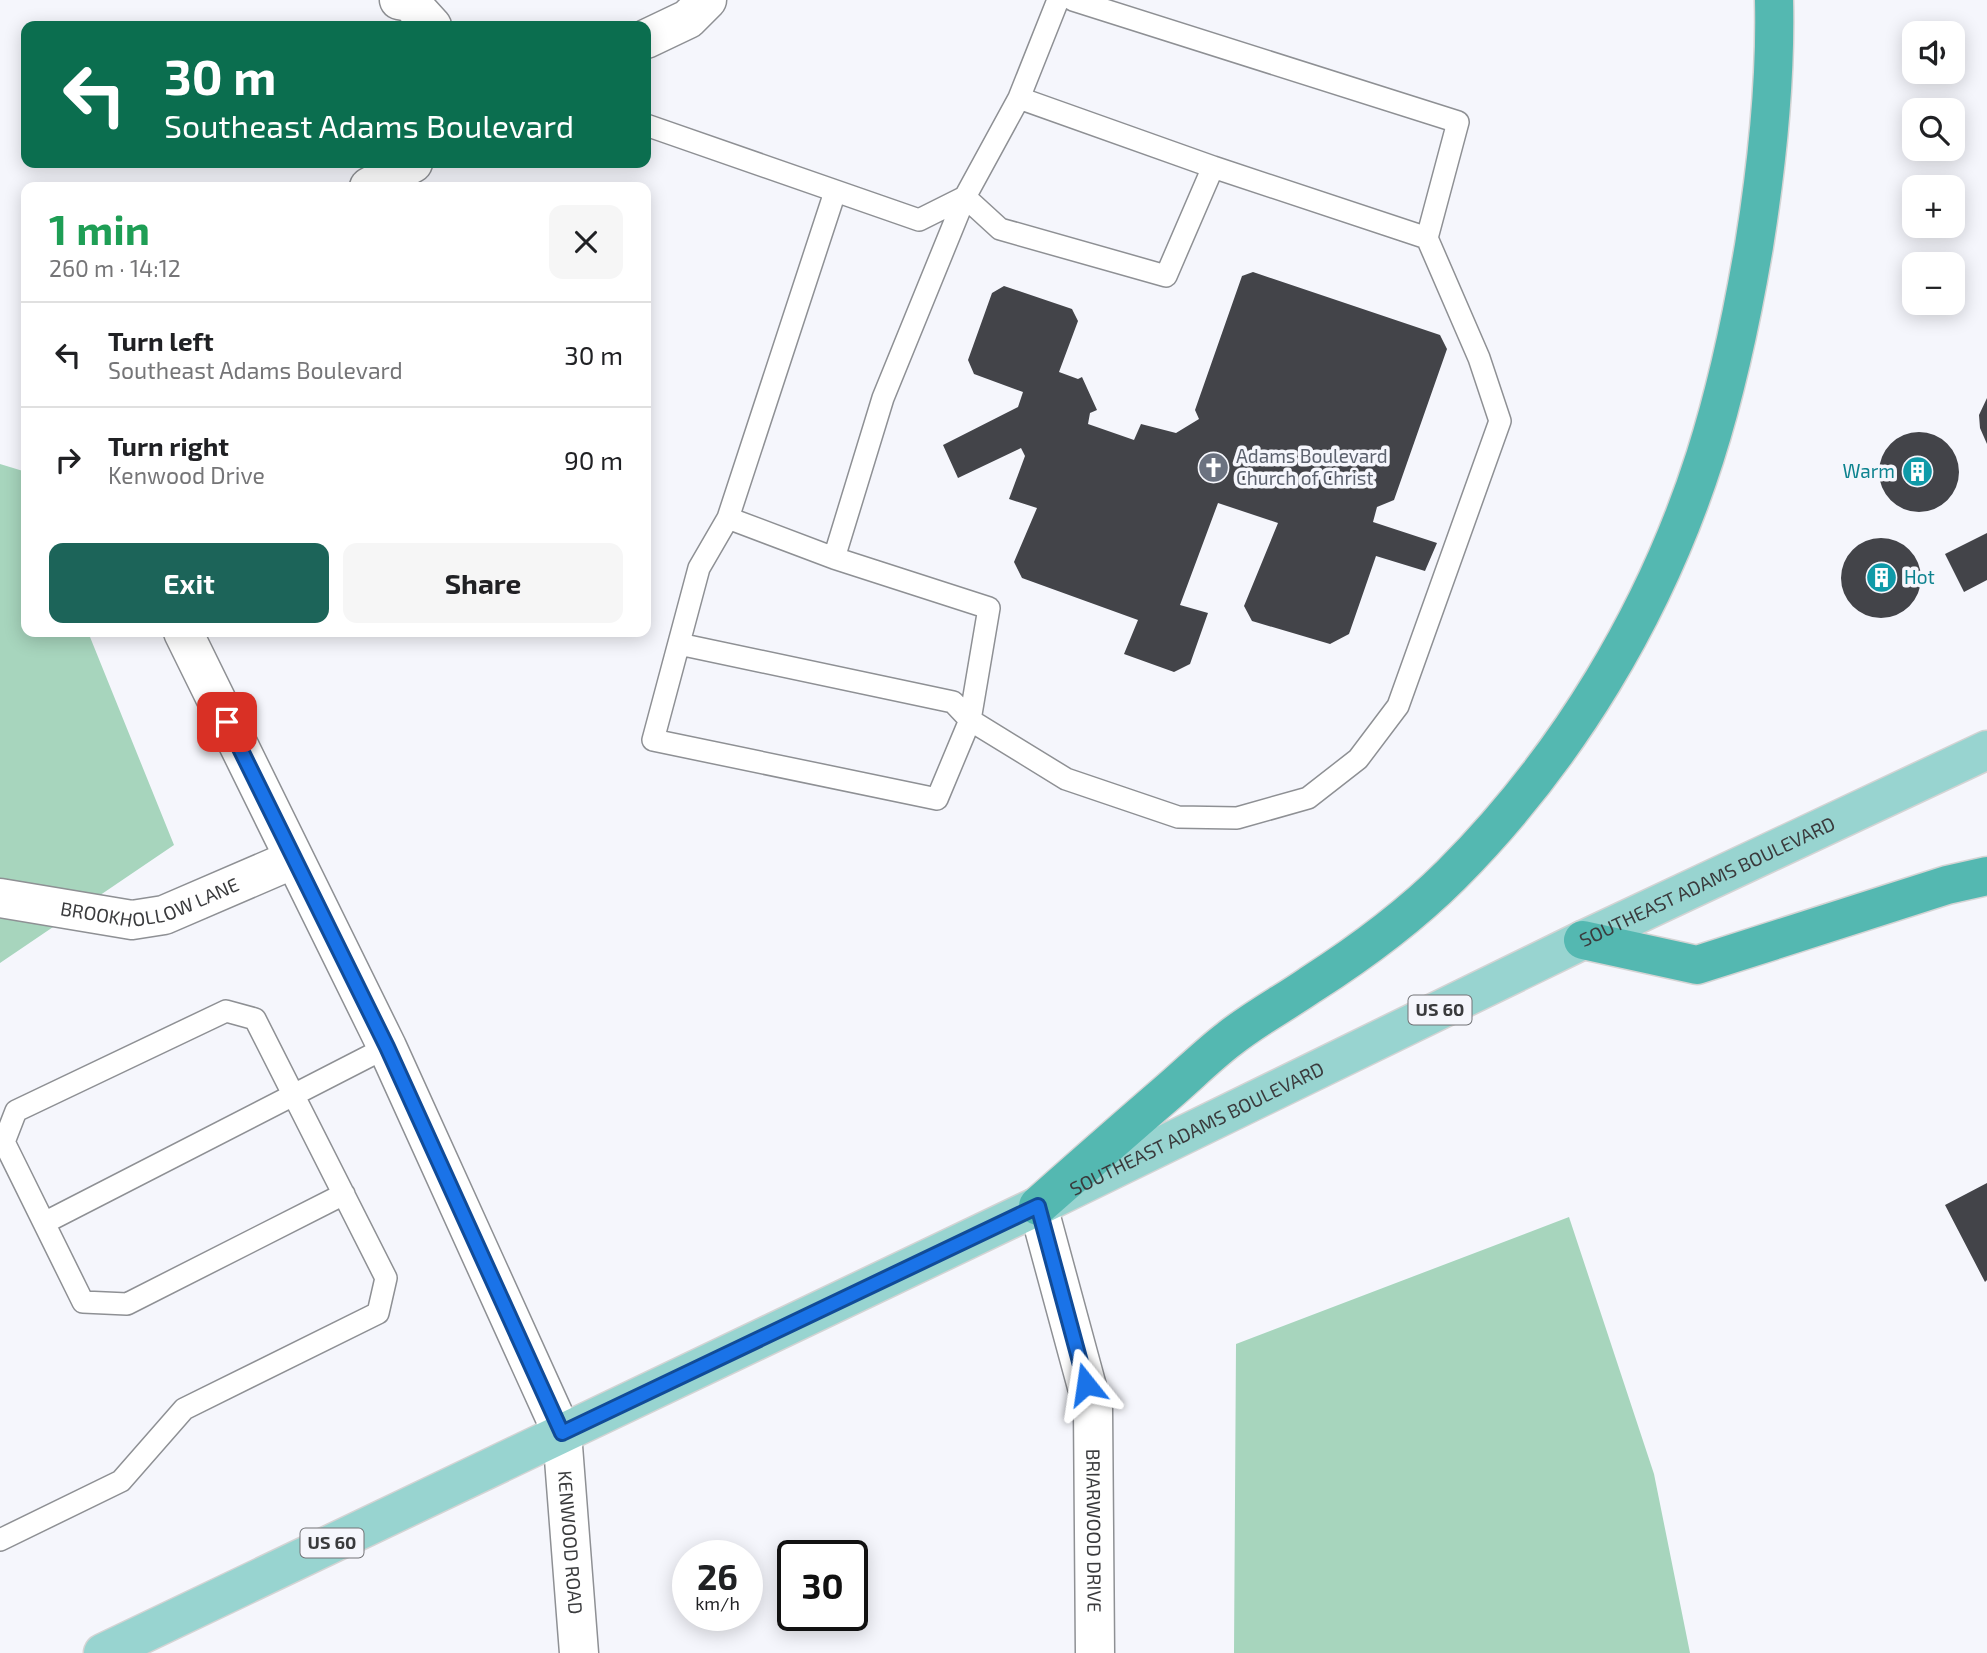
<!DOCTYPE html>
<html lang="en">
<head>
<meta charset="utf-8">
<style>
  body { margin:0; font-family:"Exo 2",sans-serif; background:#f6f6f6; color:#202124; height:100vh; display:flex; flex-direction:column; font-size:26px; white-space:nowrap }
  * { box-sizing:border-box; margin:0 }
  p { font-size:23px; color:#757577 }
  .icon { flex:none; width:38px; height:38px; fill:none; stroke:currentColor; stroke-width:2; stroke-linecap:round; stroke-linejoin:round }
  .map { position:relative; flex:1; overflow:hidden }
  .sheet { position:absolute; left:21px; top:182px; width:630px; height:455px; display:flex; flex-direction:column; background:#fff; border-radius:14px; box-shadow:0 4px 18px #0003 }
  .sheet>* { flex:none }
  .banner { position:absolute; left:21px; top:21px; width:630px; height:147px; border-radius:14px; box-shadow:0 4px 18px #0003; background:#0b6e4f; color:#fff; overflow:hidden }
  .tools { position:absolute; left:1902px; top:21px; display:grid; gap:14px }
  .tools a { display:grid; place-items:center; width:63px; height:63px; border-radius:14px; background:#fff; box-shadow:0 4px 18px #0003; font-size:35px }
  .speed { position:absolute; left:672px; top:1540px; display:flex; gap:14px; font-size:35px; font-weight:700; text-align:center }
  .speed>* { display:grid; place-content:center; width:91px; height:91px; border-radius:50%; background:#fff; box-shadow:0 4px 18px #0003; line-height:1 }
  .speed small { font-size:18px; font-weight:400 }
  .speed .limit { border:4px solid #111; border-radius:10px; background:#fff; color:#111 }
  .pin { position:absolute; display:grid; place-items:center; width:60px; height:60px; color:#fff; margin:-30px; border-radius:14px; box-shadow:0 4px 10px #0006 }
  .me { position:absolute; width:77px; margin:-38px; rotate:345deg; stroke-linejoin:round; filter:drop-shadow(0 0 5px #0008) }
  .turn { display:flex; align-items:center; gap:24px; height:147px; padding:0 28px; font-size:32px }
  .turn .icon { width:91px; height:91px; stroke-width:2.5 }
  .turn b { display:block; font-size:49px; line-height:60px }
  .round { display:grid; place-items:center; flex:none; width:74px; height:74px; border-radius:14px; background:#f6f6f6 }
  .head { display:flex; align-items:center; justify-content:space-between; height:119px; padding:0 28px }
  h1 { font-size:42px; font-weight:700; line-height:52px; color:#1e9e55 }
  .primary-button { display:flex; gap:14px; margin-top:auto; padding:14px 28px }
  .primary-button a { flex:1; height:80px; border-radius:14px; background:#1c6459; color:#fff; font-size:28px; font-weight:700; line-height:80px; text-align:center }
  .primary-button a+a { background:#f6f6f6; color:#202124 }
  ul { padding:0; list-style:none }
  li { display:flex; align-items:center; gap:21px; height:105px; padding:0 28px; border-top:2px solid #e0e0e0 }
  li div { flex:1 }
  li b { display:block; font-size:26px }
  li em { font-style:normal }
  .map>svg:first-child { display:block }
  .forest { fill:#a7d5bd }
  .building { fill:#434449 }
  .lines { fill:none; stroke-linecap:round; stroke-linejoin:round }
  .lane-casing { stroke:#8e9094; stroke-width:24 }
  .street-casing { stroke:#8e9094; stroke-width:41 }
  .primary-casing { stroke:#d4d4d4; stroke-width:41 }
  .highway-casing { stroke:#d4d4d4; stroke-width:41 }
  .lane { stroke:#fff; stroke-width:21 }
  .street { stroke:#fff; stroke-width:38 }
  .primary { stroke:#98d4d0; stroke-width:38 }
  .highway { stroke:#54b8b1; stroke-width:38 }
  .route-casing { stroke:#114b97; stroke-width:18 }
  .route { stroke:#1a73e8; stroke-width:12 }
  .labels { text-anchor:middle; stroke-width:7; stroke-linejoin:round; paint-order:stroke }
  .shield { fill:#f5f6fc; stroke:#727376; stroke-width:2 }
  .shield-label { font-size:18px; font-weight:bold; fill:#3a3b3d }
  .worship-label { font-size:19px; fill:#5b616d; stroke:#f5f6fc; text-anchor:start }
  .culture-label { font-size:19px; fill:#0d838f; stroke:#f5f6fc; text-anchor:end }
  .street-label { font-size:19px; fill:#3a3b3d; stroke:#f5f6fc }
</style>
</head>
<body>
<div class="map">
<svg width="1987" height="1653" viewBox="0 0 1987 1653">
  <rect width="100%" height="100%" fill="#f5f6fc"/>
  <path class="forest" d="M 0,464 L 23,471 L 26,479 L 26,632 L 88,632 L 174,845 L 0,963 Z
    M 1569,1217 L 1654,1474 L 1690,1653 L 1234,1653 L 1236,1344 Z"/>
  <path class="building" d="M 1253,272 L 1440,335 L 1447,349 L 1394,500 L 1377,507 L 1373,522 L 1437,543 L 1425,571 L 1376,556 L 1349,634 L 1330,644 L 1252,621 L 1244,606 L 1278,523 L 1218,503 L 1180,605 L 1208,613 L 1190,664 L 1174,672 L 1124,654 L 1138,620 L 1022,578 L 1014,562 L 1037,508 L 1009,499 L 1025,456 L 1021,448 L 958,478 L 943,445 L 1018,407 L 1023,392 L 974,374 L 968,360 L 992,293 L 1004,286 L 1072,309 L 1078,321 L 1059,372 L 1078,379 L 1082,377 L 1097,410 L 1090,413 L 1088,424 L 1134,440 L 1141,424 L 1176,433 L 1199,419 L 1195,410 L 1242,276 Z
    M 1987,398 L 1987,444 L 1980,428 L 1979,415 Z
    M1879 472a40 40 0 1 1 80 0a40 40 0 1 1-80 0Z
    M 1987,533 L 1987,580 L 1964,592 L 1945,554 Z
    M1841 578a40 40 0 1 1 80 0a40 40 0 1 1-80 0Z
    M 1987,1183 L 1987,1280 L 1985,1282 L 1945,1205 Z"/>
  <g class="lines">
    <defs>
      <path id="lane" d="M 646,125 L 919,220 L 965,197 L 1019,98 L 1058,0
        M 1213,167 L 1427,238
        M 835,192 L 728,518 L 699,568 L 653,740 L 937,799 L 970,720 L 1066,779 L 1178,817 L 1237,818 L 1308,798 L 1358,759 L 1398,706 L 1500,421 L 1479,358 L 1427,238 L 1458,122 L 1073,0
        M 728,518 L 834,558
        M 679,644 L 953,702 L 970,720
        M 970,720 L 989,608 L 834,558 L 883,398 L 965,197 L 1000,229 L 1166,276 L 1213,167 L 1019,98
        M 44,1223 L 387,1047
        M 0,1540 L 121,1481 L 184,1409 L 378,1313 L 386,1278 L 255,1019 L 226,1011 L 16,1111 L 4,1142 L 83,1302 L 127,1304 L 344,1194"/>
      <g id="street">
        <path d="M 399,0 L 410,2 L 432,26"/>
        <path d="M 646,39 L 688,19 L 707,0"/>
        <path d="M 369,187 L 413,163"/>
        <path id="s1" d="M 183,632 L 387,1047 L 562,1433 L 579,1653"/>
        <path id="s2" d="M 0,898 L 132,920 L 164,915 L 294,859"/>
        <path id="s3" d="M 1038,1206 L 1093,1409 L 1095,1653"/>
      </g>
      <g id="primary">
        <path id="s4" d="M 103,1653 L 1038,1206 L 1583,940 L 1987,750"/>
      </g>
      <path id="highway" d="M 1583,940 L 1697,965 L 1947,885 L 1987,876
        M 1038,1206 C 1081,1168 1124,1130 1167,1093 C 1188,1075 1208,1055 1229,1039 C 1254,1019 1284,1003 1310,985 C 1360,953 1409,917 1451,875 C 1567,759 1655,613 1705,457 C 1727,388 1742,317 1754,246 C 1767,165 1776,82 1774,0"/>
    </defs>
    <use href="#lane" class="lane-casing"/>
    <use href="#street" class="street-casing"/>
    <use href="#primary" class="primary-casing"/>
    <use href="#highway" class="highway-casing"/>
    <use href="#lane" class="lane"/>
    <use href="#street" class="street"/>
    <use href="#primary" class="primary"/>
    <use href="#highway" class="highway"/>
  </g>
  <g class="lines">
    <defs>
      <path id="route" d="M 227,722 L 387,1047 L 562,1433 L 1038,1206 L 1086,1384"/>
    </defs>
    <use href="#route" class="route-casing"/>
    <use href="#route" class="route"/>
  </g>
  <defs>
    <symbol id="church-disc" viewBox="-11 -11 22 22"><circle r="9.5" fill="#6b7280" stroke="#f5f6fc"/><path d="M-1.2-6h2.4v3.5h3.3v2.4h-3.3V6h-2.4V-.1h-3.3v-2.4h3.3Z" fill="#fff"/></symbol>
    <symbol id="building-disc" viewBox="-11 -11 22 22"><circle r="9.5" fill="#0f9aa8" stroke="#f5f6fc"/><path d="M-4-6H4V6H1V3H-1V6H-4ZM-2.5-4.3h1.7v1.8h-1.7ZM.8-4.3h1.7v1.8H.8ZM-2.5-1h1.7V.8h-1.7ZM.8-1h1.7V.8H.8Z" fill="#fff"/></symbol>
  </defs>
  <g fill-rule="evenodd">
    <use href="#church-disc" x="1196" y="450" width="35" height="35"/>
    <use href="#building-disc" x="1900" y="454" width="35" height="35"/>
    <use href="#building-disc" x="1864" y="560" width="35" height="35"/>
  </g>
  <g class="labels">
    <g class="shield">
      <rect x="1408.5" y="995.5" width="63" height="29" rx="5"/>
      <rect x="300.5" y="1528.5" width="63" height="29" rx="5"/>
    </g>
    <g class="shield-label">
      <text x="1440" y="1016">US 60</text>
      <text x="332" y="1549">US 60</text>
    </g>
    <g class="worship-label">
      <text x="1236" y="463">Adams Boulevard<tspan x="1236" dy="22">Church of Christ</tspan></text>
    </g>
    <g class="culture-label">
      <text x="1895" y="478">Warm</text>
      <text x="1904" y="584" text-anchor="start">Hot</text>
    </g>
    <g class="street-label">
      <text dy="7" stroke="none"><textPath href="#s4" startOffset="1780">SOUTHEAST ADAMS BOULEVARD</textPath></text>
      <text dy="7" stroke="none"><textPath href="#s2" startOffset="154">BROOKHOLLOW LANE</textPath></text>
      <text dy="7" stroke="none"><textPath href="#s4" startOffset="1213">SOUTHEAST ADAMS BOULEVARD</textPath></text>
      <text dy="7" stroke="none"><textPath href="#s3" startOffset="332">BRIARWOOD DRIVE</textPath></text>
      <text dy="7" stroke="none"><textPath href="#s1" startOffset="996">KENWOOD ROAD</textPath></text>
    </g>
  </g>
</svg>
<div class="tools">
<a><svg class="icon" aria-label="sound" viewBox="0 0 24 24"><path d="M4 9h4l5-4v14l-5-4H4zM17 9q2 3 0 6"/></svg></a>
<a><svg class="icon" aria-label="search" viewBox="0 0 24 24"><circle cx="10" cy="10" r="6"/><path d="M15 15l6 6"/></svg></a>
<a>+</a>
<a>−</a>
</div>
<div class="speed"><div>26<small>km/h</small></div><div class="limit">30</div></div>
<div class="pin" style="left:227px;top:722px;background:#d93025"><svg class="icon" aria-label="arrive" viewBox="0 0 24 24"><path d="M6 21V4h12l-3 4 3 4H6"/></svg></div>
<svg class="me" style="left:1086px;top:1384px" viewBox="-20 -20 40 40"><path d="M0-17L14 15 0 8-14 15z" fill="#1a73e8" stroke="#fff" stroke-width="4"/></svg>
<div class="banner">
<div class="turn"><svg class="icon" aria-label="left" viewBox="0 0 24 24"><path d="M17 20v-9H6M10 6l-5 5 5 5"/></svg><div><b>30 m</b>Southeast Adams Boulevard</div></div>
</div>
<section class="sheet">
<div class="head"><div><h1>1 min</h1><p>260 m · 14:12</p></div><a class="round"><svg class="icon" aria-label="close" viewBox="0 0 24 24"><path d="M6 6l12 12M18 6L6 18"/></svg></a></div>
<ul>
<li><svg class="icon" aria-label="left" viewBox="0 0 24 24"><path d="M17 20v-9H6M10 6l-5 5 5 5"/></svg><div><b>Turn left</b><p>Southeast Adams Boulevard</p></div><em>30 m</em></li>
<li><svg class="icon" aria-label="right" viewBox="0 0 24 24"><path d="M7 20v-9h11M14 6l5 5-5 5"/></svg><div><b>Turn right</b><p>Kenwood Drive</p></div><em>90 m</em></li>
</ul>
<div class="primary-button"><a>Exit</a><a>Share</a></div>
</section>
</div>
</body>
</html>
